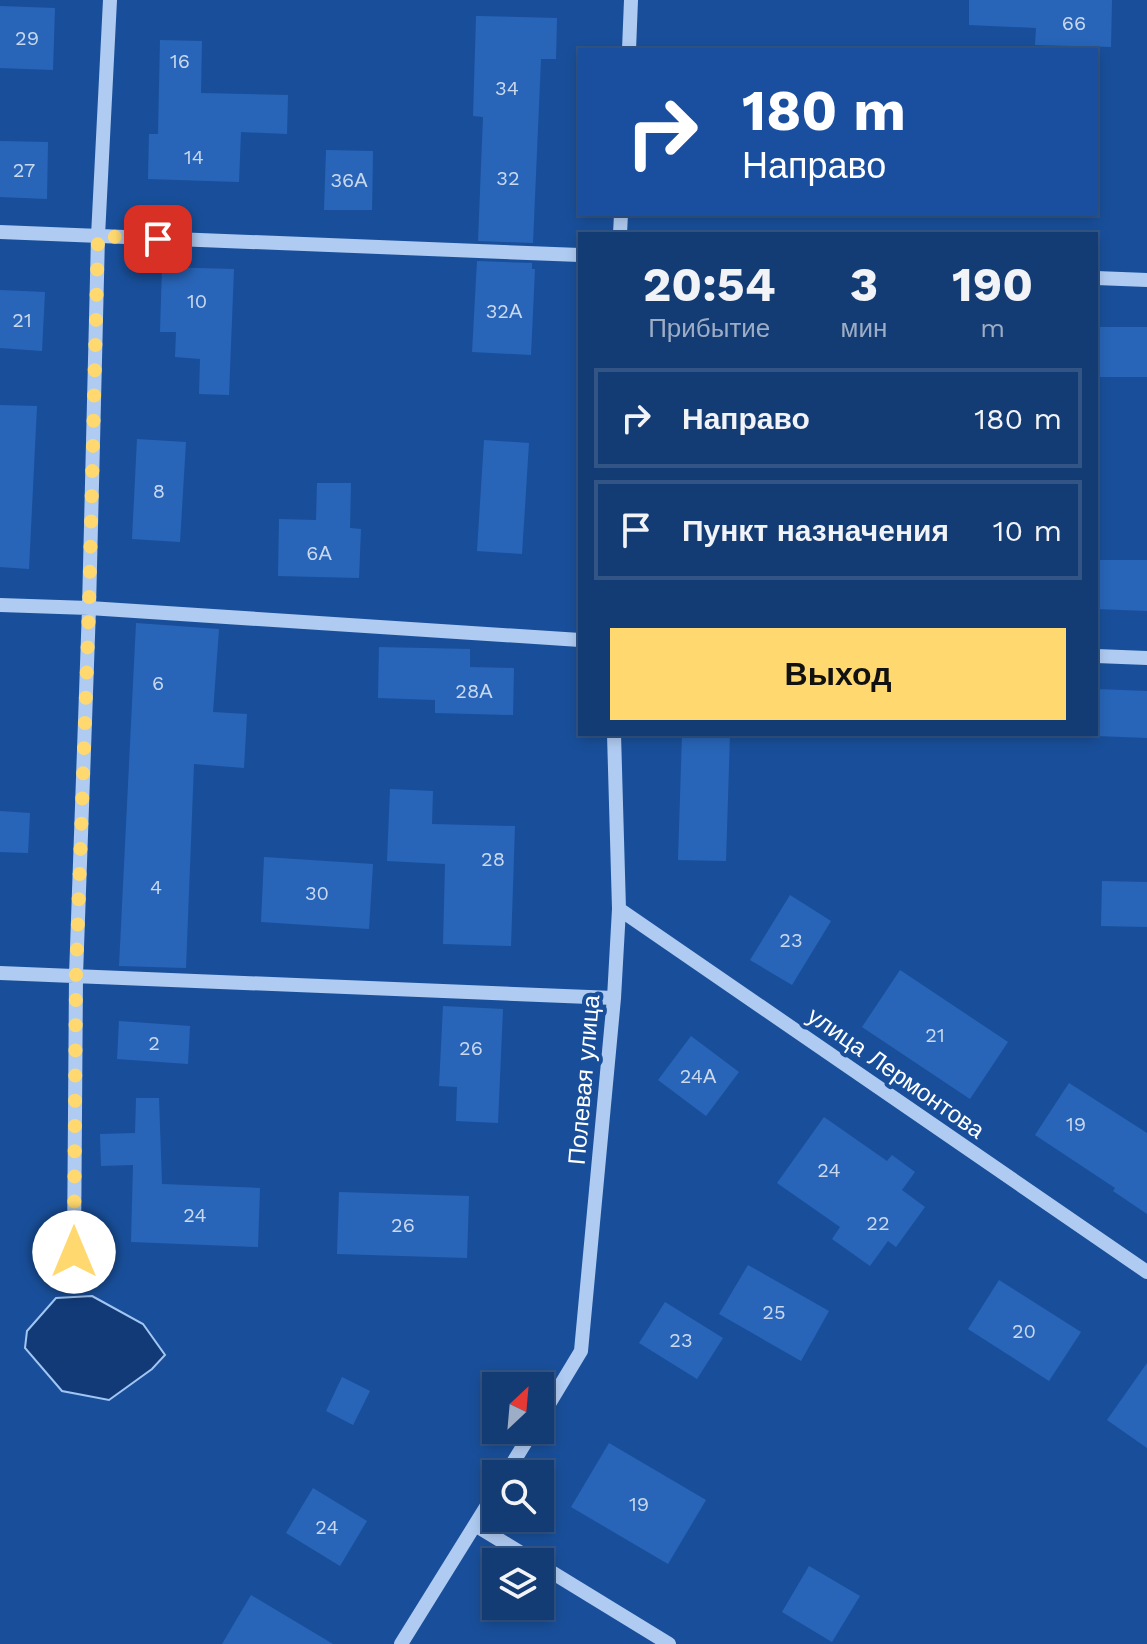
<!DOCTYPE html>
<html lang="ru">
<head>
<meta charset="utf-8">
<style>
  body { margin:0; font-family:"Work Sans",sans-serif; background:#20467c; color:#f1f3f6; height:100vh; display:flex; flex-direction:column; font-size:30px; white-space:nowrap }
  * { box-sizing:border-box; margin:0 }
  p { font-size:26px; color:#9dadc5 }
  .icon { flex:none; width:44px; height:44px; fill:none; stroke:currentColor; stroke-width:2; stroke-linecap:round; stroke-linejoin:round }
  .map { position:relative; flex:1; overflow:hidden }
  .side { position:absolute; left:578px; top:232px; width:520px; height:504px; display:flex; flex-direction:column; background:#133b74; border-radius:0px; box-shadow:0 4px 12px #0003,0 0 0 2px #325586 }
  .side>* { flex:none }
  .banner { position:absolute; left:578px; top:48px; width:520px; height:168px; border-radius:0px; box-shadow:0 4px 12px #0003,0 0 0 2px #325586; background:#1a4fa0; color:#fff; overflow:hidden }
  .needle { width:52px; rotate:26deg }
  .controls { position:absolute; left:482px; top:1372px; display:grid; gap:16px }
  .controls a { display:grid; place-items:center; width:72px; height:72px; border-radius:0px; background:#133b74; box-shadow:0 4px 12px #0003,0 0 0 2px #325586; font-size:40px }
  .pin { position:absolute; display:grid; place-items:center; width:68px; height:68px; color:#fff; margin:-34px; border-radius:16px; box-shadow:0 4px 12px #0006 }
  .me { position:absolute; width:88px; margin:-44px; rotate:0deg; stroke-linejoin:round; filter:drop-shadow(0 0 6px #0008) }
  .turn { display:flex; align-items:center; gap:28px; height:168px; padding:0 32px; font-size:36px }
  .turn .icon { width:104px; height:104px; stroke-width:2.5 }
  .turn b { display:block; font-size:56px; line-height:68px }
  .eta { display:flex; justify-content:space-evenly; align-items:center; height:136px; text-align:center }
  .eta b { font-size:48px; font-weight:700; line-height:56px }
  .cta { display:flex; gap:16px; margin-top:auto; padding:16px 32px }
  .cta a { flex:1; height:92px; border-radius:0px; background:#ffd96f; color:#111; font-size:32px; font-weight:700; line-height:92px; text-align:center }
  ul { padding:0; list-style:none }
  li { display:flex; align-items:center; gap:24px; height:100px; margin:0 16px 12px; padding:0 16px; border:4px solid #325586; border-radius:0px }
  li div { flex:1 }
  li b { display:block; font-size:30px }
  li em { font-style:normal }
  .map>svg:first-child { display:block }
  .water { fill:#113a77; stroke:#a2c6f3; stroke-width:2 }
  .building { fill:#2865b8 }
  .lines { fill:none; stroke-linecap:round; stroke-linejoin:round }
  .minor { stroke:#afcbf1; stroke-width:14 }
  .route { stroke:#ffd96f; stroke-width:14; stroke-dasharray:0 25.2 }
  .labels { text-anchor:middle; stroke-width:8; stroke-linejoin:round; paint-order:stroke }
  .number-label { font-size:20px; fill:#c9d8ed }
  .street-label { font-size:24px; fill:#fff; stroke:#194f9a }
</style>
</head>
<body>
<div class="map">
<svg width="1147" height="1644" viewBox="0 0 1147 1644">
  <rect width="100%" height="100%" fill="#194f9a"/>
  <path class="water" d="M 92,1296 L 143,1324 L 165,1355 L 152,1369 L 109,1400 L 62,1391 L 25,1348 L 27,1331 L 56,1298 Z"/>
  <path class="building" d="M 969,0 L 1112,0 L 1111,47 L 1035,45 L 1036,28 L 969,25 Z
    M 0,6 L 55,8 L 53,70 L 0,68 Z
    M 476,16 L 557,18 L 556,59 L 541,59 L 533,243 L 478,241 L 483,117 L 473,116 Z
    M 160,40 L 202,41 L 201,93 L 288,95 L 287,134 L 241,132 L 239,182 L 148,179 L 149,134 L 158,134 Z
    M 0,141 L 48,142 L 47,199 L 0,197 Z
    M 326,150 L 373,151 L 372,210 L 324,210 Z
    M 477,261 L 532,263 L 532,269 L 535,269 L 531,355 L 472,352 Z
    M 162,267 L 234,269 L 229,395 L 199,394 L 200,359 L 175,357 L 176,332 L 160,332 Z
    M 0,290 L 45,292 L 42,351 L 0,348 Z
    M 1096,327 L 1147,327 L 1147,377 L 1096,377 Z
    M 0,405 L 37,406 L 29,569 L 0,567 Z
    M 137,439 L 186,442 L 180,542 L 132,539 Z
    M 484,440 L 529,443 L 522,554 L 477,551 Z
    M 317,483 L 351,483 L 350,528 L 361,529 L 359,578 L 278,576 L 279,519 L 316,520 Z
    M 1096,560 L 1147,560 L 1147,611 L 1096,609 Z
    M 136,623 L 219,629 L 213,712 L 247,714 L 244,768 L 194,764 L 186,968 L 119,966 Z
    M 379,647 L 470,649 L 470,667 L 514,668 L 513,715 L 435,713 L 435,700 L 378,698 Z
    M 1096,689 L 1147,691 L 1147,738 L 1096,736 Z
    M 682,734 L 730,734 L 726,861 L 678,860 Z
    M 390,789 L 433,791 L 432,824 L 515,826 L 511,946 L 443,944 L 445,864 L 387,861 Z
    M 0,811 L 30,813 L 28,853 L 0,852 Z
    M 264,857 L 373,864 L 369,929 L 261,922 Z
    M 1102,881 L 1147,882 L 1147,927 L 1101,926 Z
    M 790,895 L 831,921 L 792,985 L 750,960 Z
    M 900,970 L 1008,1042 L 970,1099 L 862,1027 Z
    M 443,1006 L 503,1009 L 498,1123 L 456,1121 L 457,1087 L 439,1086 Z
    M 119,1021 L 190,1026 L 188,1064 L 117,1059 Z
    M 691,1036 L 739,1072 L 706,1116 L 658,1080 Z
    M 1069,1083 L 1147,1133 L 1147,1214 L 1113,1191 L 1115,1188 L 1035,1135 Z
    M 136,1098 L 159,1098 L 162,1184 L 260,1188 L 258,1247 L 131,1242 L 133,1165 L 101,1166 L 100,1134 L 135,1133 Z
    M 824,1117 L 887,1161 L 892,1155 L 915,1172 L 902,1190 L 925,1207 L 896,1247 L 888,1241 L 870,1266 L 832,1239 L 840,1227 L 777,1183 Z
    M 339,1192 L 469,1196 L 467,1258 L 337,1254 Z
    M 748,1265 L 829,1311 L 801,1361 L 719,1314 Z
    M 999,1280 L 1081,1332 L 1049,1381 L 968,1329 Z
    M 665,1302 L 723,1338 L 697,1379 L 639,1343 Z
    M 1147,1363 L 1147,1448 L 1107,1420 Z
    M 342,1377 L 370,1391 L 353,1425 L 326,1411 Z
    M 609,1443 L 706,1500 L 668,1564 L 571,1507 Z
    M 313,1488 L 367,1521 L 340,1566 L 286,1533 Z
    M 809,1566 L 860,1596 L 832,1642 L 782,1612 Z
    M 251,1595 L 333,1644 L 222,1644 Z"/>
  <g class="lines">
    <path class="minor" d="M 629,50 L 631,0
      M 0,232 L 580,255
      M 620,234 L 621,214
      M 1096,278 L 1147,280
      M 0,605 L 89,608 L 580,640
      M 1096,656 L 1147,658
      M 619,909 L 1147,1272
      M 0,973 L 614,998
      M 74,1252 L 76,976 L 89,608 L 98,236 L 110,0
      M 540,1419 L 581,1351 L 614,998 L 619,909 L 614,734
      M 506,1474 L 533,1430
      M 475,1525 L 536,1562
      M 540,1565 L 669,1644
      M 401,1644 L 496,1491"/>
  </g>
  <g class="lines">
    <path class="route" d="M 74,1252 L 76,976 L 89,608 L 98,236 L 158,239"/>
  </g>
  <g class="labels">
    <g class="number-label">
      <text x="1074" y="30">66</text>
      <text x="27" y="45">29</text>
      <text x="180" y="68">16</text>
      <text x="507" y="95">34</text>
      <text x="194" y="164">14</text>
      <text x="24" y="177">27</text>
      <text x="508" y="185">32</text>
      <text x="349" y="187">36А</text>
      <text x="197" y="308">10</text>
      <text x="504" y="318">32А</text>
      <text x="22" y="327">21</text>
      <text x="159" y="498">8</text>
      <text x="319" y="560">6А</text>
      <text x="158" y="690">6</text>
      <text x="474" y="698">28А</text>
      <text x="493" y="866">28</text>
      <text x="156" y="894">4</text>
      <text x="317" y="900">30</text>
      <text x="791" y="947">23</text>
      <text x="935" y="1042">21</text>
      <text x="154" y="1050">2</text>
      <text x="471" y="1055">26</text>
      <text x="698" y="1083">24А</text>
      <text x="1076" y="1131">19</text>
      <text x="829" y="1177">24</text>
      <text x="195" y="1222">24</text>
      <text x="878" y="1230">22</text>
      <text x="403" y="1232">26</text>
      <text x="774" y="1319">25</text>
      <text x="1024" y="1338">20</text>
      <text x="681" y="1347">23</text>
      <text x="639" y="1511">19</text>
      <text x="327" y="1534">24</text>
    </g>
    <g class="street-label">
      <text transform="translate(896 1073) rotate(35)" y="8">улица Лермонтова</text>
      <text transform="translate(584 1080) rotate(-85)" y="8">Полевая улица</text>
    </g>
  </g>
</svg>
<div class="controls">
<a><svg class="needle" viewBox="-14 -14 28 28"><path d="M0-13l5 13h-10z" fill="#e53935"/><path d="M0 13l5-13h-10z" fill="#9dadc5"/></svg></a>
<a><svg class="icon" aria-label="search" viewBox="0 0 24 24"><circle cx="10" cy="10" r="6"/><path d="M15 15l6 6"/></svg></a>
<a><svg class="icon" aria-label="layers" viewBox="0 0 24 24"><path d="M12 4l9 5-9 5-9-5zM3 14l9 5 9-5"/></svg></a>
</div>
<div class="pin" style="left:158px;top:239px;background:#d93025"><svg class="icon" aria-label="arrive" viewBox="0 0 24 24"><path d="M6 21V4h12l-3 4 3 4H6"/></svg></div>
<svg class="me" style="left:74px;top:1252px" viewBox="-20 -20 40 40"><circle r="19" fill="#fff"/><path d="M0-13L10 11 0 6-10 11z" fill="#ffd96f"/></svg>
<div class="banner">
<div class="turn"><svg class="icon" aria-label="right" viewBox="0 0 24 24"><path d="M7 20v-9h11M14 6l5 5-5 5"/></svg><div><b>180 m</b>Направо</div></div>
</div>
<section class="side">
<div class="eta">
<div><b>20:54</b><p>Прибытие</p></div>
<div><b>3</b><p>мин</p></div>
<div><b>190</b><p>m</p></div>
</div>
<ul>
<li><svg class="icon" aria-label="right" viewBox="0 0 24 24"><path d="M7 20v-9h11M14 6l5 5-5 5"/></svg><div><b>Направо</b></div><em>180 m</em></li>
<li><svg class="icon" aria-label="arrive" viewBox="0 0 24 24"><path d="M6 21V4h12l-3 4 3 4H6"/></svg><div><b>Пункт назначения</b></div><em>10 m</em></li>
</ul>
<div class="cta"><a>Выход</a></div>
</section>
</div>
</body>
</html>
